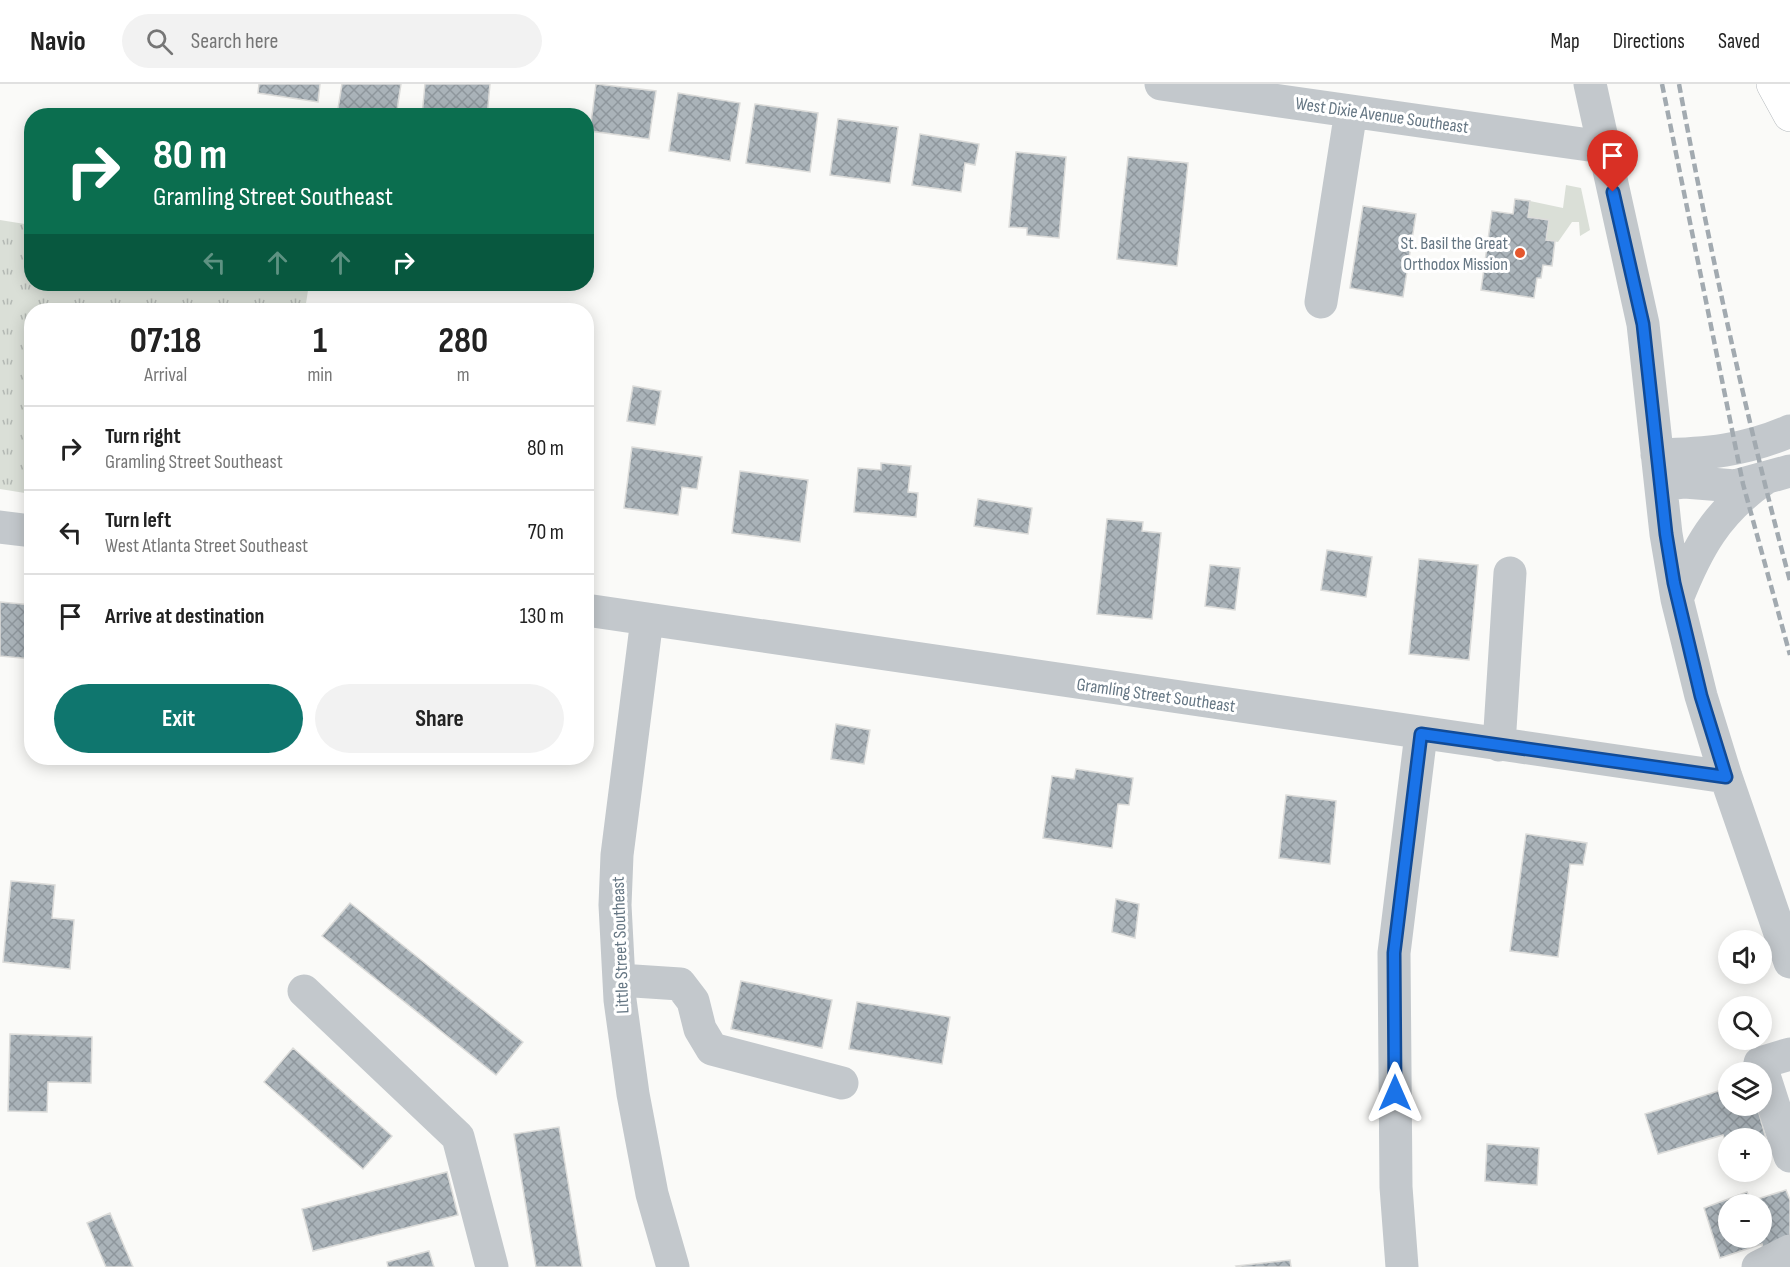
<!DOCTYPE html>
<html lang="en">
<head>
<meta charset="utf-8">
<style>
  body { margin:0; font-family:"Sofia Sans Condensed",sans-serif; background:#f2f2f2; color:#222; height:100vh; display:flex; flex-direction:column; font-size:22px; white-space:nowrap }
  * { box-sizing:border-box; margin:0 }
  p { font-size:20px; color:#767676 }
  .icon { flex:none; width:33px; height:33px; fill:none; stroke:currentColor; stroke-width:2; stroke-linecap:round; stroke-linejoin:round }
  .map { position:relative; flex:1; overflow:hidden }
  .side { position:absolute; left:24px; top:219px; width:570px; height:462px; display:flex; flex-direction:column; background:#fff; border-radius:24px; box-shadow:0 3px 15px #0003 }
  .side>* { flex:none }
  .hud { position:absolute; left:24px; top:24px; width:570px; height:183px; border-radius:24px; box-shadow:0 3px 15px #0003; background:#0b6e4f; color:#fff; overflow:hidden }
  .tools { position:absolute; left:1718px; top:846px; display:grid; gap:12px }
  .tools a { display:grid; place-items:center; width:54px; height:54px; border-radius:50%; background:#fff; box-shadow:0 3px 15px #0003; font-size:30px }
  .pin { position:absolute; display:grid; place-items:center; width:51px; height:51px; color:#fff; margin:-62px -26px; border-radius:50% 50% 50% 0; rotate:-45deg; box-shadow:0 0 6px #0007 }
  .pin .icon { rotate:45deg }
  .me { position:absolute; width:66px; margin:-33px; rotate:0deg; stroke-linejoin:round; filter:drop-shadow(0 0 4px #0008) }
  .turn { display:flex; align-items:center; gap:21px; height:126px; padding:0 30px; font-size:27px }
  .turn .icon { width:78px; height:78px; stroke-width:2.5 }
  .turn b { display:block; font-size:42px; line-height:51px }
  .lanes { display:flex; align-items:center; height:57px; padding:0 30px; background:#0003; justify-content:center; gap:30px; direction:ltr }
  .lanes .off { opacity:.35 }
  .eta { display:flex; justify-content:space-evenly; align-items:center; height:102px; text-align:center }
  .eta b { font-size:36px; font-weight:700; line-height:42px }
  .cta { display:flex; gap:12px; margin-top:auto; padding:12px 30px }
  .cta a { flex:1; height:69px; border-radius:36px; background:#0f766e; color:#fff; font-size:24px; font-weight:700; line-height:69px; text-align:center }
  .cta a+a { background:#f2f2f2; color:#222 }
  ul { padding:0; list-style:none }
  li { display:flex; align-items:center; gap:18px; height:84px; padding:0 30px; border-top:2px solid #e0e0e0 }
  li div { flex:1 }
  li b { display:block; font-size:22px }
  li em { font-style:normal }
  header { display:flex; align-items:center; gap:36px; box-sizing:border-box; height:84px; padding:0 30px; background:#fff; border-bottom:2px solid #e0e0e0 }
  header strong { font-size:28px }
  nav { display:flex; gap:33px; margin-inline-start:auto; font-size:21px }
  .search { width:420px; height:54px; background:#f2f2f2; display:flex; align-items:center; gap:15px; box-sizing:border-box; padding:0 21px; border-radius:33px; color:#767676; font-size:22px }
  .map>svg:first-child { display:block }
  .green { fill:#dadfd7 }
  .park { fill:url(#park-tufts) }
  .building { fill:url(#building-cross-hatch); stroke:#dcdcda; stroke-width:1.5; fill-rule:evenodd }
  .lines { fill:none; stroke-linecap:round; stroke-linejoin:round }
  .major-casing { stroke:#b5babe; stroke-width:34 }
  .minor { stroke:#c3c8cc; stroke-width:33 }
  .major { stroke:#fff; stroke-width:33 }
  .rail { stroke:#a2aab0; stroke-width:4.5; stroke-dasharray:9 4.5; stroke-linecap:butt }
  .route-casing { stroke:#114b97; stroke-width:15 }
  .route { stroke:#1a73e8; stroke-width:10 }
  .poi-dot { fill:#e4572e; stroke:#fff; stroke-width:2 }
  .labels { text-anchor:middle; stroke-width:6; stroke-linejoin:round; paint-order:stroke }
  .street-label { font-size:18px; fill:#657683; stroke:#fff }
  .poi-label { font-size:18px; fill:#657683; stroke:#fff; text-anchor:end }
</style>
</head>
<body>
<header>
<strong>Navio</strong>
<div class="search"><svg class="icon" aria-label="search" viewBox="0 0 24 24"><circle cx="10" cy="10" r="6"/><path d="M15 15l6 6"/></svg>Search here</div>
<nav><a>Map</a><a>Directions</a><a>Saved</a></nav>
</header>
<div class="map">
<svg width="1790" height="1183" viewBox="0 0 1790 1183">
  <defs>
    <pattern id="park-tufts" width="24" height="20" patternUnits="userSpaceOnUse" patternTransform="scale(1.5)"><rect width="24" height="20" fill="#dadfd7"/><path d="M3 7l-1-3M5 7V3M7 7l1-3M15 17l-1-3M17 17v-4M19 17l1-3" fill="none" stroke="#b4b9b4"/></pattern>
    <pattern id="building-cross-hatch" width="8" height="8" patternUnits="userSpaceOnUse" patternTransform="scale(1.5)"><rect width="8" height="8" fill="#aab3b9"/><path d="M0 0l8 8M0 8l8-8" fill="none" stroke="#8e969c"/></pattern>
  </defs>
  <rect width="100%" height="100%" fill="#fafaf8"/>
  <path class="green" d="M 1566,101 L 1581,104 L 1590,146 L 1580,152 L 1579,138 L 1572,138 L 1558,158 L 1546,156 L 1549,136 L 1528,133 L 1530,117 L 1563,124 Z"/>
  <path class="park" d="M 0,136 L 31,141 L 32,200 L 309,200 L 305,226 L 32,226 L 31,410 L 0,405 Z"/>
  <path class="building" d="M 259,0 L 320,0 L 318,18 L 258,9 Z
    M 342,0 L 401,0 L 396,32 L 381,32 L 338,25 Z
    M 425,0 L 490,0 L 487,32 L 422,32 Z
    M 596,0 L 656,7 L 649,55 L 590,47 Z
    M 678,9 L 740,19 L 730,77 L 669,67 Z
    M 755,20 L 818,29 L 810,88 L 746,79 Z
    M 838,35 L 898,43 L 890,99 L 830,91 Z
    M 920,50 L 979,60 L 975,81 L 965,79 L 961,108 L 912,101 Z
    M 1016,68 L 1066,73 L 1059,154 L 1027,151 L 1027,144 L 1009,143 Z
    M 1128,73 L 1188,79 L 1177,182 L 1117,175 Z
    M 1515,115 L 1530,117 L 1528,133 L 1549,136 L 1546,156 L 1555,157 L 1552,182 L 1543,181 L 1541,194 L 1537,194 L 1534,214 L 1481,206 L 1492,127 L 1513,130 Z
    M 1363,122 L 1416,130 L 1403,213 L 1350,204 Z
    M 384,220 L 423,226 L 382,226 Z
    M 633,302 L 661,307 L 655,341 L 627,337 Z
    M 632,363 L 702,373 L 697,405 L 682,403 L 678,431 L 624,424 Z
    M 881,379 L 911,382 L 908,408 L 918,409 L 916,433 L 854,428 L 858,384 L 881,386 Z
    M 740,387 L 808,396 L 800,458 L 732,449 Z
    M 978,415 L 1032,424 L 1028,450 L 974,442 Z
    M 1107,435 L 1143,438 L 1142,447 L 1161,449 L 1152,535 L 1097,530 Z
    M 1327,466 L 1372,473 L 1366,513 L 1321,506 Z
    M 1419,475 L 1478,481 L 1469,576 L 1409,570 Z
    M 1210,481 L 1240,484 L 1235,526 L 1205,522 Z
    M 0,518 L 32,521 L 32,575 L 0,572 Z
    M 836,640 L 870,646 L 864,680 L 831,675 Z
    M 1076,685 L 1133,694 L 1129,721 L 1118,720 L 1112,764 L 1043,754 L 1052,692 L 1074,695 Z
    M 1286,711 L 1336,717 L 1330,780 L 1279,774 Z
    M 1526,750 L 1587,759 L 1583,781 L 1570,780 L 1558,873 L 1510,867 Z
    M 11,797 L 55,801 L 52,834 L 74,836 L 70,885 L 3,878 Z
    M 1116,815 L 1139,820 L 1135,854 L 1112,848 Z
    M 350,819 L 523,958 L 496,991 L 322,852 Z
    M 741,897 L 832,916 L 822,964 L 731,945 Z
    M 857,918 L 950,933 L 942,980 L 849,965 Z
    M 10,950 L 92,953 L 91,999 L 48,998 L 47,1028 L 8,1027 Z
    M 293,964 L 392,1052 L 363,1085 L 264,998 Z
    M 1728,1004 L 1728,1022 L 1757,1022 L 1771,1073 L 1761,1077 L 1761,1054 L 1728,1054 L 1728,1062 L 1723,1051 L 1658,1070 L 1645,1030 Z
    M 559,1043 L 582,1183 L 536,1183 L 514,1050 Z
    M 1487,1060 L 1539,1064 L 1537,1101 L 1485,1097 Z
    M 447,1088 L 458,1131 L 313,1167 L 302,1125 Z
    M 1786,1106 L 1790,1116 L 1790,1161 L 1764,1171 L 1762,1160 L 1720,1174 L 1704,1124 L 1747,1108 L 1751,1117 ZM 1728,1120 L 1761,1120 L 1761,1154 L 1728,1154 Z
    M 110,1129 L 133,1183 L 106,1183 L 87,1139 Z
    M 429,1167 L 434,1183 L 388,1183 L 387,1178 Z
    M 1290,1176 L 1291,1183 L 1237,1183 L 1236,1182 Z"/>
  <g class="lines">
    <defs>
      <path id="major" d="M 1773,0 L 1790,31"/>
    </defs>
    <use href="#major" class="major-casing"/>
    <path class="minor" d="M 1161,0 L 1603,63
      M 1590,0 L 1643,240 L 1666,450 L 1677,515 L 1701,612 L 1726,693 L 1790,878
      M 1321,218 L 1351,27
      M 1657,371 C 1706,370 1744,367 1790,347
      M 1661,401 L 1685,398 L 1735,402 L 1790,387
      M 0,443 L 32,447
      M 1677,515 C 1697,464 1717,428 1763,396
      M 586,526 L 1726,693
      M 647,535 L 617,771 L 615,821 L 620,916 L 633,1010 L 652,1110 L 673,1183
      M 1499,661 L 1510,489
      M 619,896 L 680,900 L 693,917 L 700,945 L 712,965 L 842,999
      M 304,907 L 458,1053 L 492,1183
      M 1790,970 L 1760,979 L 1790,1072
      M 1402,1183 L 1396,1103 L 1394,869 L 1421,650
      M 1758,1183 L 1790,1167"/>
    <use href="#major" class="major"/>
    <path class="rail" d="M 1662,0 L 1743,400 L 1790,571
      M 1679,0 C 1710,167 1746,333 1790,497"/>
  </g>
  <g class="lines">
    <defs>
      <path id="route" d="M 1395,1009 L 1394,869 L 1421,650 L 1726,693 L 1701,612 L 1674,499 L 1666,450 L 1643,240 L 1613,108"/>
    </defs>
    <use href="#route" class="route-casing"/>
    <use href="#route" class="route"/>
  </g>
  <circle class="poi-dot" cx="1520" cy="169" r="6"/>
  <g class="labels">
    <g class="street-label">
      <text transform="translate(1382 31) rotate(8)" y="6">West Dixie Avenue Southeast</text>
      <text transform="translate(1156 611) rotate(8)" y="6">Gramling Street Southeast</text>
      <text transform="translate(620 861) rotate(-92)" y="6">Little Street Southeast</text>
    </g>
    <g class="poi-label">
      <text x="1508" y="165">St. Basil the Great<tspan x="1508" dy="21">Orthodox Mission</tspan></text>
    </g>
  </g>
</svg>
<div class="tools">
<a><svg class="icon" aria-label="sound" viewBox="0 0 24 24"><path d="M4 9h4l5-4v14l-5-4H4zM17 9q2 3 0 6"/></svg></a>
<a><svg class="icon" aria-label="search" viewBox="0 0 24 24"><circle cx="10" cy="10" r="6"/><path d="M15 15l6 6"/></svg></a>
<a><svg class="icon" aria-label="layers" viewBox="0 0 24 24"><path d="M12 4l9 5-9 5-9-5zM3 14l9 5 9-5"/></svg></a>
<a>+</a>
<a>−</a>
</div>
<div class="pin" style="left:1613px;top:108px;background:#d93025"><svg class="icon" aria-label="arrive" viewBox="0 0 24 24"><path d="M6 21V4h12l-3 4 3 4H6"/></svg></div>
<svg class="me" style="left:1395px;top:1009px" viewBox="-20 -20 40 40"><path d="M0-17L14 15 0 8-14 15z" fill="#1a73e8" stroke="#fff" stroke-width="4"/></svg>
<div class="hud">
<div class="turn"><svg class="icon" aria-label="right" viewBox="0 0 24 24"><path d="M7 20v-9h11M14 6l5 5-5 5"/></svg><div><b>80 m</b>Gramling Street Southeast</div></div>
<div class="lanes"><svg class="icon off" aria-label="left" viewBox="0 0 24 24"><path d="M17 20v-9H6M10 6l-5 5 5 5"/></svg><svg class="icon off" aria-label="ahead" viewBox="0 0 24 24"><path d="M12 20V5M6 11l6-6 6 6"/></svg><svg class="icon off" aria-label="ahead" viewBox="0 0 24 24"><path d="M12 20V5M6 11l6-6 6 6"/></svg><svg class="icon" aria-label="right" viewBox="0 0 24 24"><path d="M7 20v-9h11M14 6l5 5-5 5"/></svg></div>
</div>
<section class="side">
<div class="eta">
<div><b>07:18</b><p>Arrival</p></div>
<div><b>1</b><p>min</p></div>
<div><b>280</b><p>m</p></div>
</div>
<ul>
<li><svg class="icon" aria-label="right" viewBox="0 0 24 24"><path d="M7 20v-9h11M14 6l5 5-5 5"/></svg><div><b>Turn right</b><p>Gramling Street Southeast</p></div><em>80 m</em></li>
<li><svg class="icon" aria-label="left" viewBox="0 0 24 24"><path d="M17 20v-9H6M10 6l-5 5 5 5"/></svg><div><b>Turn left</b><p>West Atlanta Street Southeast</p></div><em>70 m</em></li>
<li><svg class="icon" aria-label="arrive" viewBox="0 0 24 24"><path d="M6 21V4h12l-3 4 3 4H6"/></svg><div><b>Arrive at destination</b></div><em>130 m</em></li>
</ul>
<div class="cta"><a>Exit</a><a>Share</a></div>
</section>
</div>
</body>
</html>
